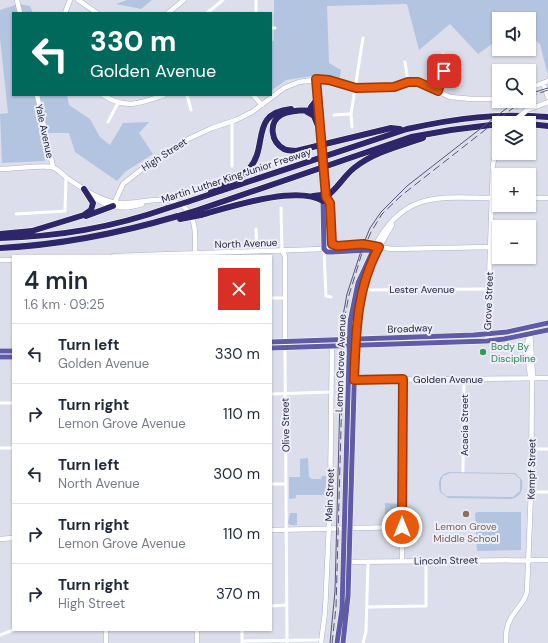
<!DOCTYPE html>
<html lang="en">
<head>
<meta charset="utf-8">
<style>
  body { margin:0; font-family:"DM Sans",sans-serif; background:#f6f6f7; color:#1f2937; height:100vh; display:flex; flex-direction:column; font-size:15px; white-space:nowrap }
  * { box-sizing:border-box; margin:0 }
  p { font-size:13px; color:#747a83 }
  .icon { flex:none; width:22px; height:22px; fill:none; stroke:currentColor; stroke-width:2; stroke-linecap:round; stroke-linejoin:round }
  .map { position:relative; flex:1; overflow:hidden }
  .details { position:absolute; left:12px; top:255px; width:260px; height:376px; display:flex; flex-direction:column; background:#fff; border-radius:0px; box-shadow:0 1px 3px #0004 }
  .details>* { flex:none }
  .banner { position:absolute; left:12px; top:12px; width:260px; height:84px; border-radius:0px; box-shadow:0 1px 3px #0004; background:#00695c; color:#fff; overflow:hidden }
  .buttons { position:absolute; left:492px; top:12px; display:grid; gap:8px }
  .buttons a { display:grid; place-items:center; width:44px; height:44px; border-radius:0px; background:#fff; box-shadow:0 1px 3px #0004; font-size:20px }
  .pin { position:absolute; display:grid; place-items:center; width:34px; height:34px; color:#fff; margin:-17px; border-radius:8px; box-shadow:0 2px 6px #0006 }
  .me { position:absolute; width:44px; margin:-22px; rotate:0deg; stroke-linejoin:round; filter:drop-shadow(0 0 3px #0008) }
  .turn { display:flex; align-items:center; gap:14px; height:84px; padding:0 12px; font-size:18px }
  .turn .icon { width:52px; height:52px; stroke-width:2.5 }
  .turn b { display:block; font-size:28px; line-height:34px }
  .round { display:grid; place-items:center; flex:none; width:42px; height:42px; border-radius:0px; background:#f6f6f7 }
  .overview { display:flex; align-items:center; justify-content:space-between; height:68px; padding:0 12px }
  h1 { font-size:24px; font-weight:600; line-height:30px }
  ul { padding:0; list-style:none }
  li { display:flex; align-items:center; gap:12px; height:60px; padding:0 12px; border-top:1px solid #e0e1e3 }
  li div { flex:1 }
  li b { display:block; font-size:15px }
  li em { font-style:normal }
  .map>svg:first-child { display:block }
  .green { fill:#b2c4df; fill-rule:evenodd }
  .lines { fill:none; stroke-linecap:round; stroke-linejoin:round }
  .secondary-casing { stroke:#aeafcc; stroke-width:5.5 }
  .primary-casing { stroke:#fff; stroke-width:6 }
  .highway-casing { stroke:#fff; stroke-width:7 }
  .street { stroke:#fff; stroke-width:3 }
  .secondary { stroke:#fff; stroke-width:4.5 }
  .primary { stroke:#605ba6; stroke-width:5 }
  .highway { stroke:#2e256b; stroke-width:6 }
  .tram { stroke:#585678; stroke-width:1 }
  .rail { stroke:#585678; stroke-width:1; stroke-dasharray:8 4; stroke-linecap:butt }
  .secondary-bridge-casing { stroke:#aeafcc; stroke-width:5.5; stroke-linecap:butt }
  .primary-bridge-casing { stroke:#fff; stroke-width:6; stroke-linecap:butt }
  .highway-bridge-casing { stroke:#fff; stroke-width:7; stroke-linecap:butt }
  .secondary-bridge { stroke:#fff; stroke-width:4.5 }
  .primary-bridge { stroke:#605ba6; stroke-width:5 }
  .highway-bridge { stroke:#2e256b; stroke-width:6 }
  .route-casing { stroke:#983908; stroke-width:10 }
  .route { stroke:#ea580c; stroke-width:7 }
  .leisure-dot { fill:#2e9e5b; stroke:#edeef7; stroke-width:1.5 }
  .education-dot { fill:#8d6e63; stroke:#edeef7; stroke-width:1.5 }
  .labels { text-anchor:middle; stroke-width:4; stroke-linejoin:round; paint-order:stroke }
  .street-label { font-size:10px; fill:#1e1c3b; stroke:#edeef7 }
  .leisure-label { font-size:10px; fill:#27864d; stroke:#edeef7; text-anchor:start }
  .education-label { font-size:10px; fill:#785e54; stroke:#edeef7 }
</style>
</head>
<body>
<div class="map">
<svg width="548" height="643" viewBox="0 0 548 643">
  <rect width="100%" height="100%" fill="#dcdeeb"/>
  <path class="green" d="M 127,0 L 152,0 L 141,9 L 116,4 Z
    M 274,0 L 548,0 L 548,76 L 540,44 L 529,35 L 529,19 L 499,19 L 499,39 L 478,54 L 450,24 L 419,50 L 407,4 L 327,6 L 329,63 L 341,70 L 339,82 L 319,75 L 286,80 L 271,91 L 271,41 L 274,41 Z
    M 18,4 L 30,6 L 33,13 L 13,13 L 13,95 L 67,95 L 69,105 L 90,119 L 100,137 L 110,145 L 123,123 L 149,122 L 139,133 L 153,154 L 125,172 L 117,181 L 75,152 L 69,133 L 48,133 L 37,114 L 45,161 L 2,163 L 0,114 L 8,113 L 0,38 L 0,10 Z
    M 308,458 L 309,477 L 312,479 L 321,479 L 322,476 L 326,476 L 326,495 L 296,495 L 296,498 L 289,499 L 289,477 L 300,477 L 300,459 Z
    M 449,472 L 515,473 L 522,480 C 523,489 522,496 512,499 L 448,498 L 440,492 C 438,483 438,475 449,472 ZM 450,473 L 514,474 L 520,479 L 520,491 L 513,497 L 446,496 L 441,491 L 441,481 L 443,476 Z
    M 385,503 L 398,504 L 397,521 L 385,523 Z
    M 478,512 L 521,512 L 521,550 L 477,551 L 475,513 Z
    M 290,513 L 297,513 L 297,525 L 290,525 L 288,523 Z"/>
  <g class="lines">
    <defs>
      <path id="secondary" d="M 17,0 L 20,13
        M 78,0 L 97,13
        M 65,13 L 70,0
        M 168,13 L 184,0
        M 316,79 L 318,100
        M 543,83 L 548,97
        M 529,88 L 548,81
        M 37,95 L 53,167
        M 103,95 C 126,110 141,103 164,95
        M 253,95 L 262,105
        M 527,110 L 548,102
        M 0,169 C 14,169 40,165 52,167 C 57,168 63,175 67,178 C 82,188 100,201 118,203 C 140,205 165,192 184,207 C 198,218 195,241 195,256
        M 91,195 C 106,208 124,210 142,204
        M 529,198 L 548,198
        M 113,206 L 123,184 L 142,169 L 184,141 L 212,128 L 236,120 L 252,112 L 284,88 L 299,82 L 321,79 L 356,88 L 394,87 L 408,82 L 418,82 L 450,97 L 472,99 L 499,99
        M 392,225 L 379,247 L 392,249 L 490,247
        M 375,246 C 405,188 443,198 499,198
        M 282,251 L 285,256 L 285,344
        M 114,256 L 324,249 L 332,244
        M 0,260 L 13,260
        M 530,334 C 524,345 529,363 530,376 L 532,378
        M 487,341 L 493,164 L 499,142
        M 352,380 L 548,378
        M 271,530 L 402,527
        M 0,539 L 13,538
        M 402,561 L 403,379
        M 343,562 L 548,560
        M 106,643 L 106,630
        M 197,643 L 197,630
        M 321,643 L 325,612 L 330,504 L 332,346
        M 506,643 C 506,634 506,626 511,618 C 516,609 526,601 527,591 L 531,492 L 532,378 L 533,376 L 530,331"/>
      <path id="primary" d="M 318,106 L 320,128
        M 325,175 L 326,197 L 330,203 L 332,244 L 337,246 L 363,245 L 379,247 L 362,290 L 356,322 L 348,596 L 343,643
        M 325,199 L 323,201 L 324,249 L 327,252 L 332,252 L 369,250 L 376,251
        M 271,342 L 474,335 L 507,332 L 548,323
        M 271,348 L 487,341 L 504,339 L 548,330
        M 0,351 L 13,351
        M 0,357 L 13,357
        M 337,643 L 342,609 L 350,322 L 358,283 L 375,246"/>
      <path id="highway" d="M 311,107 L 318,98
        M 319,110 C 307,111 291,109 281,115 C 268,123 271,142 284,149 C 287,151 292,150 296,151 L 391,128 L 400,129
        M 307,112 L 314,116 L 321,133
        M 529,124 L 548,126
        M 211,191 C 223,185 239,180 249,169 C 269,147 249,113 291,109
        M 313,196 L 321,195 L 326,191
        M 326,197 C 338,188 343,177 354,168 C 374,152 400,146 423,138
        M 187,202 L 407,129 C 458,118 496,113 548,117
        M 198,210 L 411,137 L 451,130 L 499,124
        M 201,215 C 230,207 296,185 323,201
        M 86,216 L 113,206
        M 0,234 L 32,231 L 84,215 L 91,210 L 93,203 L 84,189
        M 0,238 C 56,237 114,227 168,208
        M 0,248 C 60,245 120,233 178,216"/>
    </defs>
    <use href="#secondary" class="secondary-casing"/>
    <use href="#primary" class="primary-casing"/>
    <use href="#highway" class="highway-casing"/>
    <path class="street" d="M 256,0 L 256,13
      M 207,13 L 223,0
      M 271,28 L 275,28
      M 443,54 L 452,62
      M 405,62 L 408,82
      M 438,91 C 441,79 445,66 457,59
      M 187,95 L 191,110
      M 334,115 L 351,114
      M 108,122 L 118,103
      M 352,127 L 351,114 L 363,38
      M 495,154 L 515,153
      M 232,166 L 232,121
      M 281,208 L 282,251
      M 16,214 L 65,211 L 66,177
      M 256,229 L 257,252
      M 324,251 L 326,296 L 331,297
      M 362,290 L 488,289
      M 271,298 L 284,298
      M 285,347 L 287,643
      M 271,394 L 331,392
      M 0,403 L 13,403
      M 0,448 L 13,448
      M 531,449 L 548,449
      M 463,471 L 464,379
      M 271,484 L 286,484
      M 531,492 L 548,492
      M 271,606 L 287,605
      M 367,607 L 426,606 L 426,561
      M 242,630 L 242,643
      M 0,635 L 13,630
      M 242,641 L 321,640
      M 363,643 L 366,631 L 368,562"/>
    <use href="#secondary" class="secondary"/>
    <use href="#primary" class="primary"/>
    <use href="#highway" class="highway"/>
    <path class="tram" d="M 529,94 L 548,88
      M 330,643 L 335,591 L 342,321 L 347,294 L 363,245 L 370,228 L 381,212 L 407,186 L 516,101"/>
    <path class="rail" d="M 529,97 L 548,90
      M 332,643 L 336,607 L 344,321 L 349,295 L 362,253 L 371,232 L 382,214 L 402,195 L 522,101"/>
    <defs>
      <path id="secondary-bridge" d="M 512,123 L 527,110"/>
      <path id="primary-bridge" d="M 321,133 L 325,175"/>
      <path id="highway-bridge" d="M 168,208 L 187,202
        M 178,216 L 198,210
        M 180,219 L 201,215"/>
    </defs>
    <use href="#secondary-bridge" class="secondary-bridge-casing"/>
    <use href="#primary-bridge" class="primary-bridge-casing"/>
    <use href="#highway-bridge" class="highway-bridge-casing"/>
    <use href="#secondary-bridge" class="secondary-bridge"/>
    <use href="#primary-bridge" class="primary-bridge"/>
    <use href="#highway-bridge" class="highway-bridge"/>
  </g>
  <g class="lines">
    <defs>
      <path id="route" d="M 402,527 L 403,379 L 354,380 C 356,333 356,289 379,247 L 363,244 L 337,246 L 332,244 L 330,203 L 326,197 L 316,79 L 329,80 L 356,88 L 394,87 L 408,82 L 418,82 L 438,91 L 444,71"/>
    </defs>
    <use href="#route" class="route-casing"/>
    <use href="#route" class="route"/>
  </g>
  <circle class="leisure-dot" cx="483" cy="352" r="4"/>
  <circle class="education-dot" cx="466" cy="514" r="4"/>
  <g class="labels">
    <g class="street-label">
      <text transform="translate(45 131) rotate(78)" y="4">Yale Avenue</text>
      <text transform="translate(164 154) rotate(-33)" y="4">High Street</text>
      <text transform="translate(236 175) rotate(-18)" y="4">Martin Luther King Junior Freeway</text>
      <text transform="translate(246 243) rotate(-2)" y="4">North Avenue</text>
      <text x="422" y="293">Lester Avenue</text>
      <text transform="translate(488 301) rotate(-88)" y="4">Grove Street</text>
      <text transform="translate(410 328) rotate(-2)" y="4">Broadway</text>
      <text transform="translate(340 363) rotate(-88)" y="4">Lemon Grove Avenue</text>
      <text x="448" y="383">Golden Avenue</text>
      <text transform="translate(285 425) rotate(-91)" y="4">Olive Street</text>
      <text transform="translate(464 425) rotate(-90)" y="4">Acacia Street</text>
      <text transform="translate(531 469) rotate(-89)" y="4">Kempf Street</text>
      <text transform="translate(329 495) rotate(-88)" y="4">Main Street</text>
      <text transform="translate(446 560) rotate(-1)" y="4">Lincoln Street</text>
    </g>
    <g class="leisure-label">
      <text x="491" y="350">Body By<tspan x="491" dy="12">Discipline</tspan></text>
    </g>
    <g class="education-label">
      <text x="466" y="530">Lemon Grove<tspan x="466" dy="12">Middle School</tspan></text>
    </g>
  </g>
</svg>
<div class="buttons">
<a><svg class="icon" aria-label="sound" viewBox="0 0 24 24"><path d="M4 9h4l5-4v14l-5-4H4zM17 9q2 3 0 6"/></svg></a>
<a><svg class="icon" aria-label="search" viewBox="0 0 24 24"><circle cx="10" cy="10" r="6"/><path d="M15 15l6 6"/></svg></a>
<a><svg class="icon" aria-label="layers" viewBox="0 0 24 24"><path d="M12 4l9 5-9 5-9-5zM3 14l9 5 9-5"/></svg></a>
<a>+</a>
<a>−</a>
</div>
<div class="pin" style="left:444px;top:71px;background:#d93025"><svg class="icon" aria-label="arrive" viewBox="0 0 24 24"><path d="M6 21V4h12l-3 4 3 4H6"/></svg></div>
<svg class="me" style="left:402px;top:527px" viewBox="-20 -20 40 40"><circle r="17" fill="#ea580c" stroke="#fff" stroke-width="3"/><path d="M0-11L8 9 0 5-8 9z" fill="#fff"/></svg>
<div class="banner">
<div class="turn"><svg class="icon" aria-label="left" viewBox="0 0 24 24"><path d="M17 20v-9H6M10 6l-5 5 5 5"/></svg><div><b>330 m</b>Golden Avenue</div></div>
</div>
<section class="details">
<div class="overview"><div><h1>4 min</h1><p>1.6 km · 09:25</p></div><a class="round" style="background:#d93025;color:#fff"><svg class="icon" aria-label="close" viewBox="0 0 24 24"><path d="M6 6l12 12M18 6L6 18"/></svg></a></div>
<ul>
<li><svg class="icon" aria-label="left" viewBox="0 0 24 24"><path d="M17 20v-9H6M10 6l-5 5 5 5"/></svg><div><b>Turn left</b><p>Golden Avenue</p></div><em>330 m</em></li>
<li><svg class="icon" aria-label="right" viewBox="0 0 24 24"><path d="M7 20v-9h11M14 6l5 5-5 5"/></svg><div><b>Turn right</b><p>Lemon Grove Avenue</p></div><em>110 m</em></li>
<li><svg class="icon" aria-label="left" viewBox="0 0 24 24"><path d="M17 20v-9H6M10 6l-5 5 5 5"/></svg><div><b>Turn left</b><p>North Avenue</p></div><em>300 m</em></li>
<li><svg class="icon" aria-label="right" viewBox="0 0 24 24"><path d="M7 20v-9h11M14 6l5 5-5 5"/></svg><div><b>Turn right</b><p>Lemon Grove Avenue</p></div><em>110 m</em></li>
<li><svg class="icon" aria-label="right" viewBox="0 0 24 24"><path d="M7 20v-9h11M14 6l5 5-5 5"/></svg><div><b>Turn right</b><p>High Street</p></div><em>370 m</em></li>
</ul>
</section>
</div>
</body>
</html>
